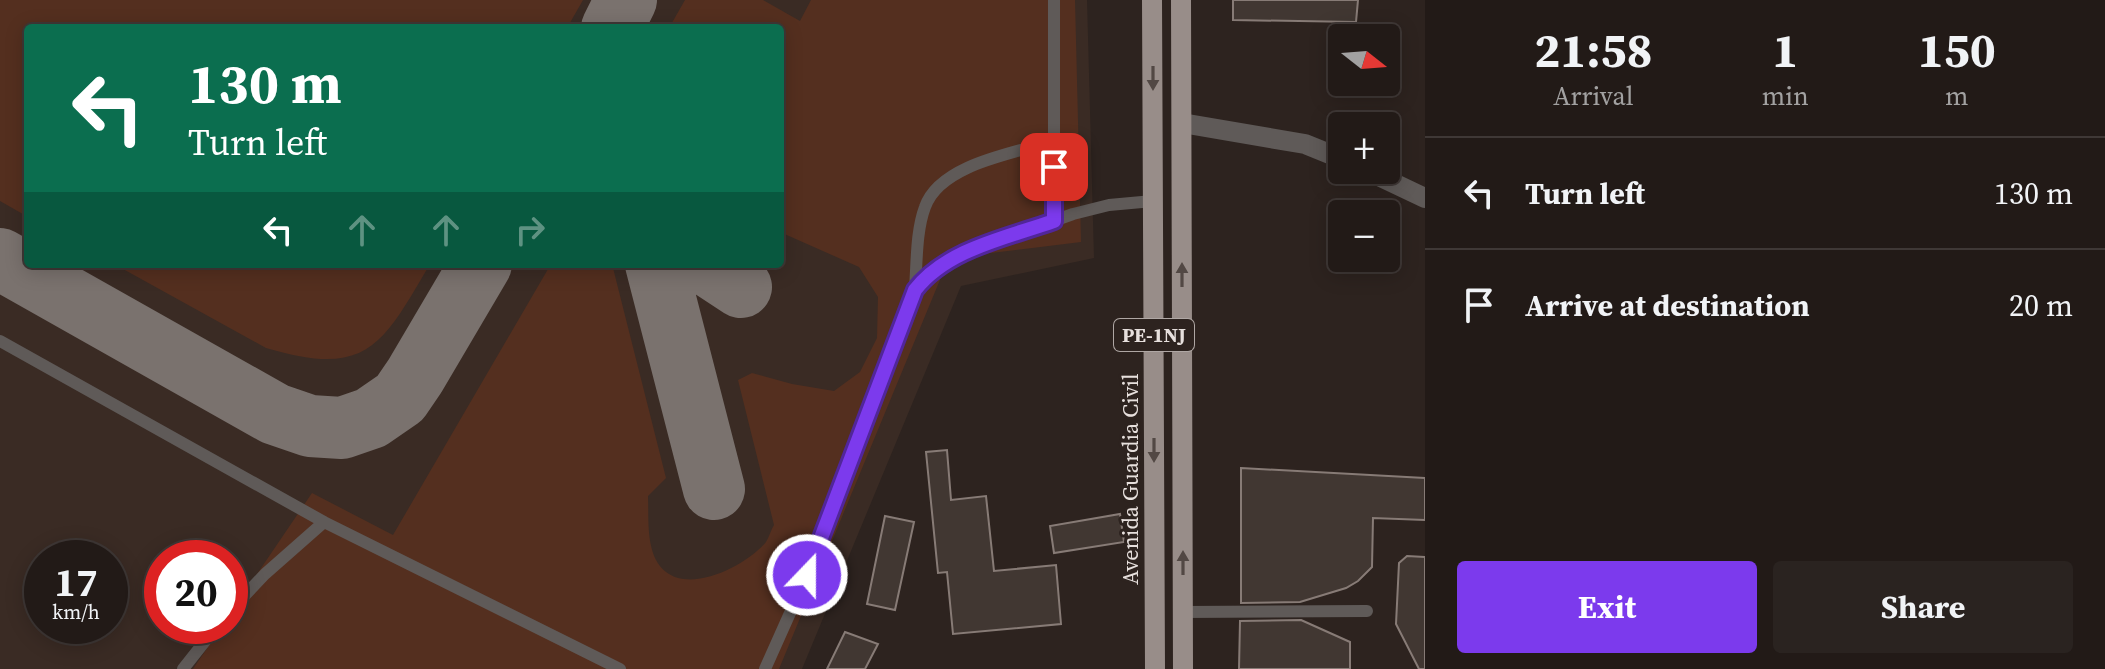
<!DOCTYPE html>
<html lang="en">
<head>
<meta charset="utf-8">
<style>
  body { margin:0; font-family:"Source Serif 4",serif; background:#2a2320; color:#f1f3f6; height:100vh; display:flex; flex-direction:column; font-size:30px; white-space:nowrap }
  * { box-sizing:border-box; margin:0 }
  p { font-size:26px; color:#a2a1a1 }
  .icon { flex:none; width:44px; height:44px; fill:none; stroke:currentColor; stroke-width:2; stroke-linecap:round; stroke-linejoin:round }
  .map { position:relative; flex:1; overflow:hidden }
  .details { display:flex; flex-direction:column; background:#221a17; width:680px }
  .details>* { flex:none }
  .hud { position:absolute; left:24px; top:24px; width:760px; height:244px; border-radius:8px; box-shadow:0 4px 20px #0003,0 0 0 2px #3f3836; background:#0b6e4f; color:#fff; overflow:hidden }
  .needle { width:52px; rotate:107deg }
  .controls { position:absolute; left:1328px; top:24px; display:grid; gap:16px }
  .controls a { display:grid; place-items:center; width:72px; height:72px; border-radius:8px; background:#221a17; box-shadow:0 4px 20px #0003,0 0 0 2px #3f3836; font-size:40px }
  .speed { position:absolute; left:24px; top:540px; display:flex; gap:16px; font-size:40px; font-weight:700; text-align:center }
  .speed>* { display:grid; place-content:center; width:104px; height:104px; border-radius:50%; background:#221a17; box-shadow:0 4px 20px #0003,0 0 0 2px #3f3836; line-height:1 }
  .speed small { font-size:20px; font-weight:400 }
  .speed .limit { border:12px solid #d22; background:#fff; color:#111 }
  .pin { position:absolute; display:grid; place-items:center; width:68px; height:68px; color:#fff; margin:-34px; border-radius:16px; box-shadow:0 4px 12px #0006 }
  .me { position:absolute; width:88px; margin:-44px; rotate:22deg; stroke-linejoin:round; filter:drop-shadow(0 0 6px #0008) }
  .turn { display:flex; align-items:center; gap:28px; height:168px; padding:0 32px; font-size:36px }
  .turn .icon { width:104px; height:104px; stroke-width:2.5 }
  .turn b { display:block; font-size:56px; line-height:68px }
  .lanes { display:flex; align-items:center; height:76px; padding:0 32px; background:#0003; justify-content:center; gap:40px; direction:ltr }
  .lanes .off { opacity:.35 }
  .eta { display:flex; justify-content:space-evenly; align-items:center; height:136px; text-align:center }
  .eta b { font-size:48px; font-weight:700; line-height:56px }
  .cta { display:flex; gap:16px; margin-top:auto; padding:16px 32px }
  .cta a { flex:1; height:92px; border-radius:8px; background:#7c3aed; color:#fff; font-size:32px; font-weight:700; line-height:92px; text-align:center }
  .cta a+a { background:#2a2320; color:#f1f3f6 }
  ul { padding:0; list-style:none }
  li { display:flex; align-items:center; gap:24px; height:112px; padding:0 32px; border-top:2px solid #3f3836 }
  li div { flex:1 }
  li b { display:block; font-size:30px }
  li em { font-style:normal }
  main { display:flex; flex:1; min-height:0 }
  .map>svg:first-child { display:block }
  .built { fill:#3a2b24; fill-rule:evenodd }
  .green { fill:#542f1f }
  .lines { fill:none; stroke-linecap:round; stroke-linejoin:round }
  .taxiway { stroke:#7a726e; stroke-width:62 }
  .building { fill:#413732; stroke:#877b76; stroke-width:2 }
  .lane { stroke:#5f5a58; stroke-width:12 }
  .street { stroke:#5f5a58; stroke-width:20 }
  .primary { stroke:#988d89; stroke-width:20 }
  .oneway { fill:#524844 }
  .route-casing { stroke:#51269a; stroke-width:20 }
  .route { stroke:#7c3aed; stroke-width:14 }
  .labels { text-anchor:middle; stroke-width:6; stroke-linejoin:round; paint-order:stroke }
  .shield { fill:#2d231f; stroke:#afa7a4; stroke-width:2 }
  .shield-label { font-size:20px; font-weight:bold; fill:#e7e0dd }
  .street-label { font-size:22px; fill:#e7e0dd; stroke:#2d231f }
</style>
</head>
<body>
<main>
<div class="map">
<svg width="1425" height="669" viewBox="0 0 1425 669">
  <rect width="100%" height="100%" fill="#2d231f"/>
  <path class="built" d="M 0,0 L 1087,0 L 1094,258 L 961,286 L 802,669 L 0,669 ZM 28,28 L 780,28 L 780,264 L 28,264 ZM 42,558 L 110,558 L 110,626 L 42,626 ZM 162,558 L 230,558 L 230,626 L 162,626 Z"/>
  <path class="green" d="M 0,0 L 583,0 L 567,28 L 28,28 L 28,217 L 0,201 Z
    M 685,0 L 763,0 L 800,21 L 811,0 L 1075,0 L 1081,242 L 949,258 L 779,669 L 193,669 L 222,626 L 230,626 L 230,614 L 312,493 L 393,535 L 551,264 L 612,264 L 666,478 L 648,496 C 649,519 645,556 666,572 C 693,593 747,565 766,542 C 769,537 771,530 774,525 L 738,380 L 752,373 L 792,384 L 834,391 L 860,372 L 877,338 L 878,297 L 859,267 L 780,232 L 780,28 L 669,28 Z
    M 114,264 L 430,264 C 382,346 367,378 266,348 Z"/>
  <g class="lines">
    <path class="taxiway" d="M 612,28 L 626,0
      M 0,259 L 275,414 L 310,426 L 342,428 L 371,418 L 400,398 L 415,376 L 481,264
      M 656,264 L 714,489
      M 706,264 L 741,287"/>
  </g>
  <path class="building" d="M 1233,0 L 1358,0 L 1356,22 L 1233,20 Z
    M 947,450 L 951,500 L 986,496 L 994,571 L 1056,565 L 1061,624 L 953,634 L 947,572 L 938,573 L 926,452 Z
    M 1241,468 L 1425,478 L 1425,520 L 1373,518 L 1372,567 L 1358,581 L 1346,588 L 1300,602 L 1241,603 Z
    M 1120,514 L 1124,542 L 1054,553 L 1050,526 Z
    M 885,516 L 914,522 L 895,610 L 867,604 Z
    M 1407,556 L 1425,557 L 1425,669 L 1419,669 L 1396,624 L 1399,563 Z
    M 1301,620 L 1350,642 L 1350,669 L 1239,669 L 1240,621 Z
    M 845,632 L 878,644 L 865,669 L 827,669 Z"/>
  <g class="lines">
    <path class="lane" d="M 1054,0 L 1054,221
      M 915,288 C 917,262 916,231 925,207 C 940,164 1015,153 1054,141
      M 0,341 L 324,522 L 620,669
      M 230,611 L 265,574 L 324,522
      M 1183,612 L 1367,611
      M 183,669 L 217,626
      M 765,669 L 807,575 L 838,497 L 915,290 L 927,274 L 964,253 L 1073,214 L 1109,205 L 1153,201"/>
    <path class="street" d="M 1182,123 L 1305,144 L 1342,159
      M 1366,170 L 1425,198"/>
    <path class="primary" d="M 1152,0 L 1155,669
      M 1181,0 L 1183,669"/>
  </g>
  <defs><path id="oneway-solid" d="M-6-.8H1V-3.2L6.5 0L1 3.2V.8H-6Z" transform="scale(2)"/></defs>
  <g class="oneway">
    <use href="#oneway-solid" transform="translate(1153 78) rotate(90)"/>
    <use href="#oneway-solid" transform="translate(1182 275) rotate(-90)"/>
    <use href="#oneway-solid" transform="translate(1154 450) rotate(90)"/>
    <use href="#oneway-solid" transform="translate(1183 563) rotate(-90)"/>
  </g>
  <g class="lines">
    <defs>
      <path id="route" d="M 807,575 L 915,290 C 947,249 1006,238 1054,221 L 1054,167"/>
    </defs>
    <use href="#route" class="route-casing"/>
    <use href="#route" class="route"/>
  </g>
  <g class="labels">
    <rect class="shield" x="1114" y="319" width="80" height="32" rx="6"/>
    <g class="shield-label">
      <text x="1154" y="342">PE-1NJ</text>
    </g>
    <g class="street-label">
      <text transform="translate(1130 479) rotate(-90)" y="8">Avenida Guardia Civil</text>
    </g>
  </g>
</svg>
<div class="controls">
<a><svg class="needle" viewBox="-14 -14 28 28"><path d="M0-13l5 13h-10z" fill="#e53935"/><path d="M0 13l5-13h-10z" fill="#a2a1a1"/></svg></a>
<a>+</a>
<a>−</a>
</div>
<div class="speed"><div>17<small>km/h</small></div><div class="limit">20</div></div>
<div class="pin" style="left:1054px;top:167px;background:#d93025"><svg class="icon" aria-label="arrive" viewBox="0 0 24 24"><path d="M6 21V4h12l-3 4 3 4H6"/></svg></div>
<svg class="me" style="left:807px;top:575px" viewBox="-20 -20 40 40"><circle r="17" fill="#7c3aed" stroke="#fff" stroke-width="3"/><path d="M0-11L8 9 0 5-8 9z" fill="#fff"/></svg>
<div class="hud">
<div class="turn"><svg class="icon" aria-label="left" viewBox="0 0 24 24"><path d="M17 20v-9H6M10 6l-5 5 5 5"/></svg><div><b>130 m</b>Turn left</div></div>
<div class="lanes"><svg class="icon" aria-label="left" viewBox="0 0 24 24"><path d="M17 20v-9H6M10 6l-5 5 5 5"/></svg><svg class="icon off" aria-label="ahead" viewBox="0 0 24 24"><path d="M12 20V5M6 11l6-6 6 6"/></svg><svg class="icon off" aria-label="ahead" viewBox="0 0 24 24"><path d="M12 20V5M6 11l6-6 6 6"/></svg><svg class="icon off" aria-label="right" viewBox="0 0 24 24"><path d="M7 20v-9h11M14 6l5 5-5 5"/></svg></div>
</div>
</div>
<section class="details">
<div class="eta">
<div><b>21:58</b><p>Arrival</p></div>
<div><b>1</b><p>min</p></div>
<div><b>150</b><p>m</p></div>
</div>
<ul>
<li><svg class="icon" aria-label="left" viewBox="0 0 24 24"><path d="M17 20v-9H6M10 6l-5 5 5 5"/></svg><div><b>Turn left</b></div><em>130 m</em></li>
<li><svg class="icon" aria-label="arrive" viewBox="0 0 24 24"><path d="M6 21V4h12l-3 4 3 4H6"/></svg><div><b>Arrive at destination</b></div><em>20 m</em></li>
</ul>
<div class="cta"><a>Exit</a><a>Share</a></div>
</section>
</main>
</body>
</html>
